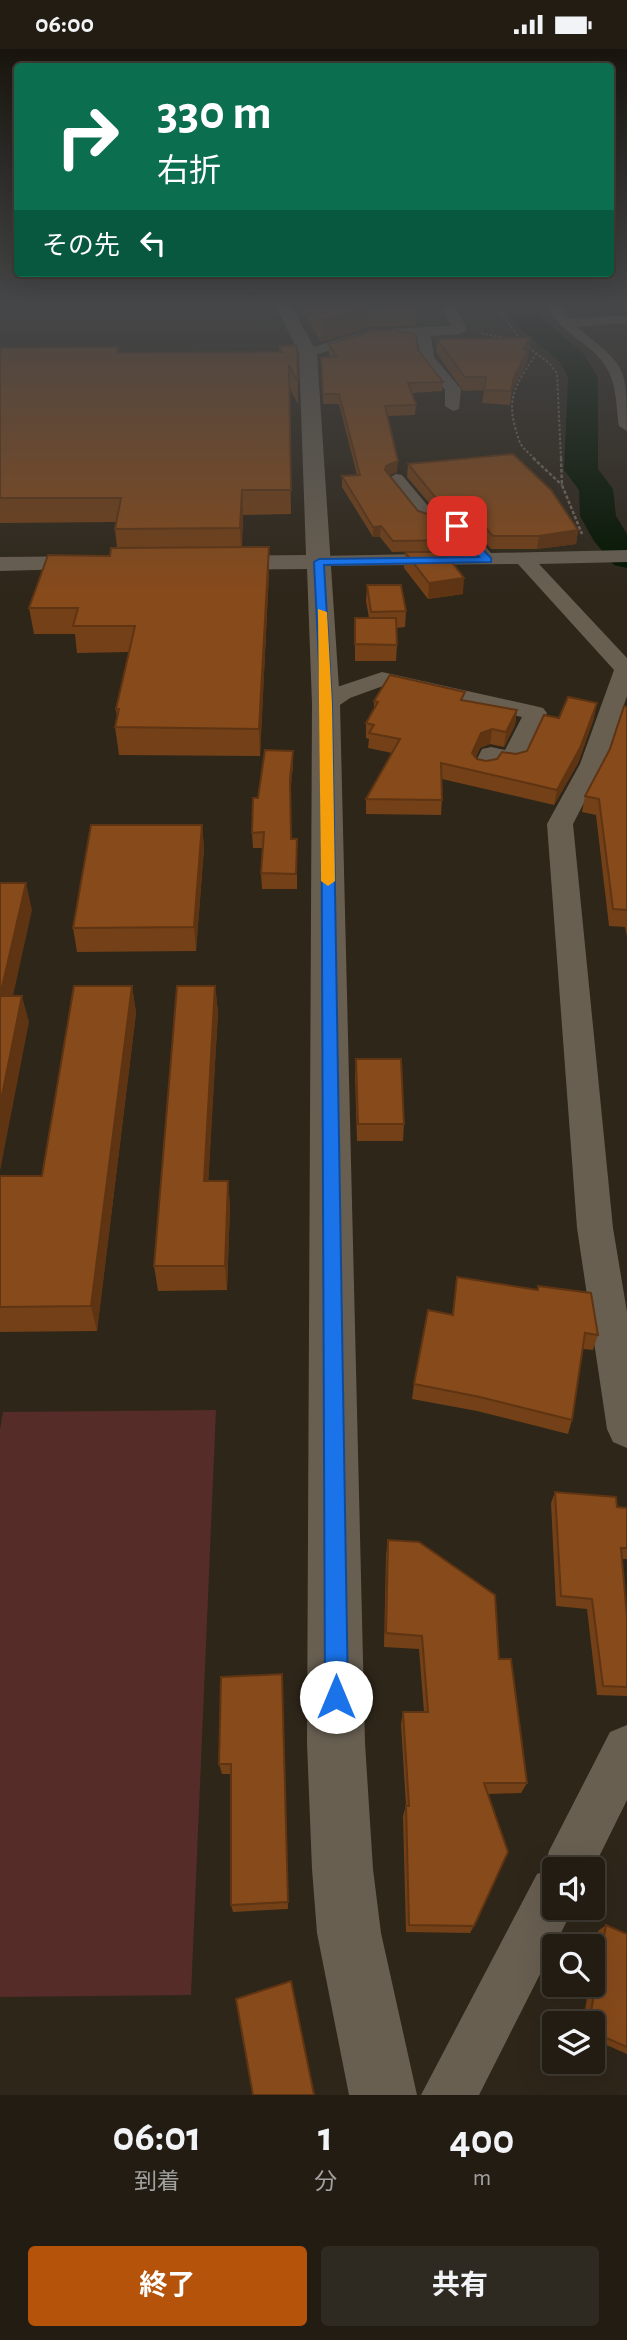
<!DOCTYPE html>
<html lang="ja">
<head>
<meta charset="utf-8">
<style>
  body { margin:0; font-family:"Alegreya Sans","Noto Sans JP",sans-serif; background:#2e2921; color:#f1f3f6; height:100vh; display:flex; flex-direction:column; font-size:26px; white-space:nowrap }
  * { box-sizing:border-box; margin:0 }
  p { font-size:23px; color:#a2a1a0 }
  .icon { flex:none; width:38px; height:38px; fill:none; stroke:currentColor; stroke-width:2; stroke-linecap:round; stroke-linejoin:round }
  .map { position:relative; height:2046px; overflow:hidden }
  .sheet { display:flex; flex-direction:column; background:#221c13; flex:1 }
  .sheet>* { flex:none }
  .guide { position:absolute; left:14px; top:14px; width:600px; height:214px; border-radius:7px; box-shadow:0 7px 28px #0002,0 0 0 2px #3f3a33; background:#0b6e4f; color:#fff; overflow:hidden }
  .fabs { position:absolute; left:542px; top:1808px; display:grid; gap:14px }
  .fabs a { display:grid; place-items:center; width:63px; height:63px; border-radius:7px; background:#221c13; box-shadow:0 7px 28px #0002,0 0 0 2px #3f3a33; font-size:35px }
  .pin { position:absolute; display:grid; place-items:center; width:60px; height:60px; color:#fff; margin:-30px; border-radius:14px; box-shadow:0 4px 10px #0006 }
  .me { position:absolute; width:77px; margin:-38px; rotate:0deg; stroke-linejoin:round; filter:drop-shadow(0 0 5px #0008) }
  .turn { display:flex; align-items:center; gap:24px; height:147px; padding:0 28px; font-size:32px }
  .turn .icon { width:91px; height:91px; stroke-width:2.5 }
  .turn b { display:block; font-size:49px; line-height:60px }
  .then { display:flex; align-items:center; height:66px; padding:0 28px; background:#0003; gap:14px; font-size:26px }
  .eta { display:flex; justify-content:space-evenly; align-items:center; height:119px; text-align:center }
  .eta b { font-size:42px; font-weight:700; line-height:49px }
  .cta { display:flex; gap:14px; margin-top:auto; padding:14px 28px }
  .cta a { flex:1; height:80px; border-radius:7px; background:#b45309; color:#fff; font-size:28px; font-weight:700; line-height:80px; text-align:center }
  .cta a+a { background:#2e2921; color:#f1f3f6 }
  .status { display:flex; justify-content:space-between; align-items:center; height:49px; padding:0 35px; background:#221c13; direction:ltr }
  .status svg { height:19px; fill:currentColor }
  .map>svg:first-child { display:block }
  .green { fill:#552c27 }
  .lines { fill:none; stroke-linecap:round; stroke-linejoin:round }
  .river { fill:#031400; fill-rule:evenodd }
  .path-far1 { stroke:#716a5f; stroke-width:2; stroke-dasharray:2.5 2; stroke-linecap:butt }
  .path { stroke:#716a5f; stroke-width:2.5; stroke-dasharray:3.5 2; stroke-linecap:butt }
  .minor { fill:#685f51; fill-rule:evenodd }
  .tertiary { fill:#685f51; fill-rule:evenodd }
  .wall { fill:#734017 }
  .shaded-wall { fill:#5e3413 }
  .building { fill:#864a1b; stroke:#5e3413; stroke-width:2 }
  .route { fill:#1a73e8; stroke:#114b97; stroke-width:2 }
  .slow { fill:#f59e0b }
</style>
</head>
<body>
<div class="status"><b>06:00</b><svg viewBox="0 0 49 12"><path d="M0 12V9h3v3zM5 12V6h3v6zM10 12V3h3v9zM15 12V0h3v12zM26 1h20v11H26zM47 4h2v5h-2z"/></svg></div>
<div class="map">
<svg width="627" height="2046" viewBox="0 0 627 2046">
  <rect width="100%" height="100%" fill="#2e2619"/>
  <path class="green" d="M 216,1361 L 191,1946 L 0,1948 L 0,1381 L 3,1363 Z"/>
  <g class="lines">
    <path class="river" d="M 504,256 L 531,256 L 542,269 L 583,304 L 598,329 L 598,420 L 613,440 L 616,467 L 627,485 L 627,519 L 614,516 L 594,492 L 580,467 L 579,441 L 564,421 L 568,329 L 561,314 L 522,281 Z"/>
    <path class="path-far1" d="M 495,256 L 523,294 L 549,314 L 557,324 L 561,410
      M 481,284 L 510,290
      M 535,410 C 519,395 521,398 515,378 C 506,345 519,332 536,305"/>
    <path class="path" d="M 533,409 L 562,436
      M 561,409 L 562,436 L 582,485"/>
    <path class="minor" d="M 441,256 L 455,256 L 467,281 L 460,285 L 431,287 L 434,308 L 461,340 L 459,360 L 453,362 L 445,357 L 445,341 L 420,309 L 418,292 L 392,288 L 371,289 L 308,308 L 301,304 L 303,301 L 370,281 L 451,277 Z
      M 546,256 L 560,256 L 569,270 L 627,266 L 627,274 L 577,278 C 627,319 627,316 627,382 L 619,377 C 616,358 617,335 606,318 C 590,292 561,286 546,256 Z
      M 396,425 L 402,426 L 433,463 L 464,473 L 491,504 L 627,501 L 627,513 L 539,515 L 627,609 L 627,647 L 604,715 L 573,775 L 613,1179 L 627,1263 L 627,1399 L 613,1393 L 607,1380 L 577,1179 L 547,775 L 580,715 L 614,621 L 518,515 L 312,517 L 309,513 L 319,507 L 471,504 L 450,481 L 419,471 L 387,430 Z
      M 382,623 L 535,657 L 543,659 L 547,664 L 522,716 L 513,718 L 499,715 L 494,723 L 485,725 L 476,723 L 473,718 L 482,700 L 491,698 L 505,701 L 522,668 L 383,637 L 350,649 L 334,660 L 318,660 L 315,655 L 334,639 Z
      M 627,1676 L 627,1751 L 593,1820 L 555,1820 L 555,1858 L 574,1858 L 479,2046 L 421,2046 L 537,1825 L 543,1823 L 549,1802 L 610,1683 Z"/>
    <path class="tertiary" d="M 275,256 L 291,256 L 317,304 L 340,655 L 365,1694 L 373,1820 L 381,1884 L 417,2046 L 349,2046 L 317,1884 L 312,1820 L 307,1694 L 312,655 L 307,520 L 216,521 L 208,519 L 204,514 L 208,509 L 216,507 L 306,506 L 299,304 Z
      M 97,507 L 105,509 L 109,514 L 105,519 L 0,522 L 0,508 Z"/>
  </g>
  <path class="wall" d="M 299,256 L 416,256 L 415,276 L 369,278 L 321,293 Z
    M 531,289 L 527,314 L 512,341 L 510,356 L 482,354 L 484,341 L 463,342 L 436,303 L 437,290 Z
    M 329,295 L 418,301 L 443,333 L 442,342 L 412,344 L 416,356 L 415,366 L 387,367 L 397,423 L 389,426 L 418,462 L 466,491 L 465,501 L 392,503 L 380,488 L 373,488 L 342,438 L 342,427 L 357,426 L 339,355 L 323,355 L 321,309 L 331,309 L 329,305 Z
    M 279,297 L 298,333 L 298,355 L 289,338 L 291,465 L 243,466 L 242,498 L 269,523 L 260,707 L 119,706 L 115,678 L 117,669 L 116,660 L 129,603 L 77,604 L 75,585 L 34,585 L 29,559 L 110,507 L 117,499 L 115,480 L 116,473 L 0,474 L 0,299 L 118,298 L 119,304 L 279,303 Z
    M 408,415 L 578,481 L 576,495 L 537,500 L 491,500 L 465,471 L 435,461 L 407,428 Z
    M 405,503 L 463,545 L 428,550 L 404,519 Z
    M 367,536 L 406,562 L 405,578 L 396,579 L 397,596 L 396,612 L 355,612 L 355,569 L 369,569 L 366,552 Z
    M 464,651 L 517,661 L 515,676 L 504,698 L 490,695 L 480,699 L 476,708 L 477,710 L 486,712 L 527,702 L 559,669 L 594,669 L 578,714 L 554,756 L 442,730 L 442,751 L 441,766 L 366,765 L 366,750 L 392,704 L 368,699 L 369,690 L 366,689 L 366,674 L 374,661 L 374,652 Z
    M 627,658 L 627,888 L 625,878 L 609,877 L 596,766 L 582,763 L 585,747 L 610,700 Z
    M 293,717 L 290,744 L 291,790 L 297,805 L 297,840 L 262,840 L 261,824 L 263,799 L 253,799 L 252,784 L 258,749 Z
    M 202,776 L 204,799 L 196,902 L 77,903 L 73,879 Z
    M 132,937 L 136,964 L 97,1282 L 0,1283 L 0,1127 L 42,1127 Z
    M 215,937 L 218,963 L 208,1132 L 228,1132 L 230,1157 L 227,1241 L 158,1242 L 154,1217 Z
    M 356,1010 L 404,1075 L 403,1092 L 357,1092 L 355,1027 Z
    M 457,1228 L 537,1241 L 538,1237 L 598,1286 L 593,1301 L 583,1300 L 572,1371 L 568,1385 L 477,1362 L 412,1350 L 414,1335 L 452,1266 Z
    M 555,1443 L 617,1458 L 627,1459 L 627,1510 L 622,1510 L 627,1568 L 627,1647 L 597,1646 L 587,1560 L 556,1557 L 551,1454 Z
    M 388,1491 L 499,1610 L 527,1734 L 521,1744 L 488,1745 L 474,1877 L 470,1884 L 406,1883 L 403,1767 L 406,1757 L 401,1675 L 403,1663 L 424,1663 L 419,1600 L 384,1598 L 386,1506 Z
    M 282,1625 L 288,1860 L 233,1863 L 231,1856 L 231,1725 L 222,1725 L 219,1715 Z
    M 606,1876 L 627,1885 L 627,2005 L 593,1990 L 593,1974 L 583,1974 L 589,1936 L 593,1936 L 593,1912 L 598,1882 Z"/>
  <path class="shaded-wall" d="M 370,258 L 369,278 L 321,293 L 322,272 Z
    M 531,289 L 527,314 L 512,341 L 510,356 L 514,328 L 522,300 Z
    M 398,412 L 397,423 L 386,428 L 386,417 Z
    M 242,441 L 243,466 L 241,504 L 240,479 Z
    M 381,477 L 380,488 L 373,488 L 373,478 Z
    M 578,481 L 576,495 L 537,500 L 539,487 Z
    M 269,498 L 269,523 L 260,707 L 259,680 Z
    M 464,529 L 463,545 L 428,550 L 429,534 Z
    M 597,654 L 594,669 L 578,714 L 554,756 L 557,741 Z
    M 517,661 L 515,676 L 504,698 L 506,683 Z
    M 492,680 L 490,695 L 480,699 L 471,719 L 472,704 L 481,684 Z
    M 293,702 L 293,717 L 290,745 L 290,730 Z
    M 202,776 L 204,799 L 196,902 L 194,878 Z
    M 26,834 L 32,861 L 7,974 L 0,947 Z
    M 132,937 L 136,964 L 97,1282 L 91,1257 Z
    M 215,937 L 218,963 L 207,1158 L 204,1132 Z
    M 22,947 L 29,973 L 0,1122 L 0,1056 Z
    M 228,1132 L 230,1157 L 227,1241 L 225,1217 Z"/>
  <path class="building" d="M 311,256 L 416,256 L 370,258 L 322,272 Z
    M 392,281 L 416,285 L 418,301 L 443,333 L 408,334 L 416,356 L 385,357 L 398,412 L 386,417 L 385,421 L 418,462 L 449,472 L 466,491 L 393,492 L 381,477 L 373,478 L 342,427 L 360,426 L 339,345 L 323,345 L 321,309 L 337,308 L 329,295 L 372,282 Z
    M 531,289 L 522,300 L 528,301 L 514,328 L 511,342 L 484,341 L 486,328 L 465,328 L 437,290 Z
    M 279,297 L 297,297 L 298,333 L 289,316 L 291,441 L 242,441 L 240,479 L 115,480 L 121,449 L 0,449 L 0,299 L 118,298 L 117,304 L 282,303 Z
    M 513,405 L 551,441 L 578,481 L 539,487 L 493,487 L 466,457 L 435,448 L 408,415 Z
    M 269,498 L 259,680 L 115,678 L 119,660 L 116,660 L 135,577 L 73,577 L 78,559 L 29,559 L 48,506 L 110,507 L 111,499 Z
    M 405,503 L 444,503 L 464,529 L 429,534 Z
    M 367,536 L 401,536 L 406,562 L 371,563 Z
    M 355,569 L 396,569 L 397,596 L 355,595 Z
    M 390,626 L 465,643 L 461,651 L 517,661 L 506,683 L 492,680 L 481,684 L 472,704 L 477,710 L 486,712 L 497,710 L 502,703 L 516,705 L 527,702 L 544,666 L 559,669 L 568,648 L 597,654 L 580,699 L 557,741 L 441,714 L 442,751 L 366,750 L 400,690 L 369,684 L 374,676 L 366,674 L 378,653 L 374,652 Z
    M 624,657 L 627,658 L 627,861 L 613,860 L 599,750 L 585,747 L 610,700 Z
    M 265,701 L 293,702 L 290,730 L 291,790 L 297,790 L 296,825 L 261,824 L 264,783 L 252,784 L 253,749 L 258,749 Z
    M 91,776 L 202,776 L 194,878 L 73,879 Z
    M 0,834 L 26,834 L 0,947 L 22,947 L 0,1056 Z
    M 74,937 L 132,937 L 91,1257 L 0,1258 L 0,1127 L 42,1127 Z
    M 177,937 L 215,937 L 204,1132 L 228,1132 L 225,1217 L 154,1217 Z
    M 356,1010 L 401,1010 L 404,1075 L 358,1075 Z
    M 457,1228 L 538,1241 L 538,1237 L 591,1244 L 598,1286 L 585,1284 L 572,1371 L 480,1348 L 414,1335 L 428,1261 L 453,1266 Z
    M 555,1443 L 616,1448 L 617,1458 L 627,1459 L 627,1499 L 621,1499 L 627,1568 L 627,1638 L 603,1637 L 592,1550 L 561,1547 Z
    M 388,1491 L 419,1493 L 495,1546 L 499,1610 L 511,1610 L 527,1734 L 484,1734 L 508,1803 L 474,1877 L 409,1876 L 406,1757 L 409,1757 L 403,1663 L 428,1663 L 422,1587 L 386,1584 Z
    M 282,1625 L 288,1853 L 231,1856 L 231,1715 L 219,1715 L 221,1628 Z
    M 606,1876 L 627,1885 L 627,1998 L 593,1983 L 593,1974 L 589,1974 Z
    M 291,1932 L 314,2046 L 253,2046 L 236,1950 Z"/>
  <linearGradient id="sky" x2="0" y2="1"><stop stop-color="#19150e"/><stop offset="0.47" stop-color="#464749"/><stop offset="1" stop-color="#464749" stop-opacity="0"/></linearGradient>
  <rect width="627" height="542" fill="url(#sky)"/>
  <path class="route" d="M 457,474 L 491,509 L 491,513 L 324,516 L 332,655 L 348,1648 L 344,1657 L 336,1660 L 328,1657 L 325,1648 L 321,655 L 314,513 L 319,510 L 479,508 L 452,477 Z"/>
  <path class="slow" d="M 318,560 L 327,563 L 332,655 L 335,832 L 328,837 L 321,832 Z"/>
</svg>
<div class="fabs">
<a><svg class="icon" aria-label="sound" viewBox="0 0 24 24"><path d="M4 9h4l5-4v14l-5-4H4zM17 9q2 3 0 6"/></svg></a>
<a><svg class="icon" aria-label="search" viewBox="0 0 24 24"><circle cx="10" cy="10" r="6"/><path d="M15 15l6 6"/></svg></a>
<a><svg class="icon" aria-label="layers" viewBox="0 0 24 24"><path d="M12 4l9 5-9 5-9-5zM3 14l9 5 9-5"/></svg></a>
</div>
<div class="pin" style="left:457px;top:477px;background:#d93025"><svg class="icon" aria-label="arrive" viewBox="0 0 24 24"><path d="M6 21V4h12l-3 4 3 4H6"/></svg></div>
<svg class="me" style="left:336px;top:1648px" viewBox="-20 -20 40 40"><circle r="19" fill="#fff"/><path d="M0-13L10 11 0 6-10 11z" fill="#1a73e8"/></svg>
<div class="guide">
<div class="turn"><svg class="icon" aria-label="right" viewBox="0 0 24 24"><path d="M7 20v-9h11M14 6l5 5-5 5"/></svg><div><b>330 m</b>右折</div></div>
<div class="then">その先<svg class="icon" aria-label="left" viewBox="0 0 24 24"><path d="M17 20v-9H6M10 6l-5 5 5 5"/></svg></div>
</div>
</div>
<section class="sheet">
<div class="eta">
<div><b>06:01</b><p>到着</p></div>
<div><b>1</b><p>分</p></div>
<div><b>400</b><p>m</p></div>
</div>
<div class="cta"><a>終了</a><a>共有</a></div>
</section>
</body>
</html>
